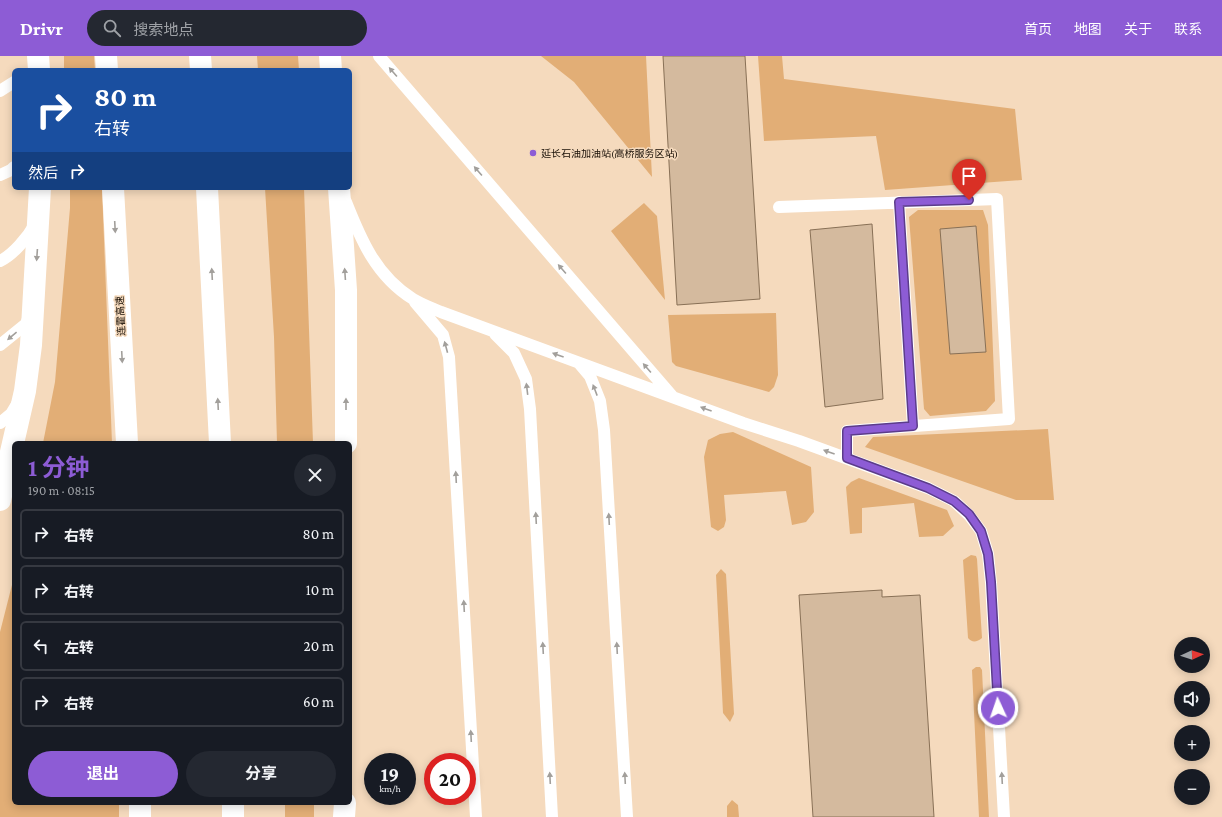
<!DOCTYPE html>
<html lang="zh">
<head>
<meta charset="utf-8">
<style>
  body { margin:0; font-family:"Crimson Pro","Noto Sans SC",serif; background:#242831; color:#f1f3f6; height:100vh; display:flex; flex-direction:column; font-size:15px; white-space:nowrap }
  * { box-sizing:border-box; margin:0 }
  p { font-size:13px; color:#9ea1a6 }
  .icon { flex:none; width:22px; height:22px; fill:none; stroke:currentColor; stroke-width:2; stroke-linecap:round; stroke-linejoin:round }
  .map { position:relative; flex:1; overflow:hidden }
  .panel { position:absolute; left:12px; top:385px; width:340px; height:364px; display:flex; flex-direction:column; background:#171b24; border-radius:6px; box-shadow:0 2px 10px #0003 }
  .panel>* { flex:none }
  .guide { position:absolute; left:12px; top:12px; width:340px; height:122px; border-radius:6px; box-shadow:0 2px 10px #0003; background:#1a4fa0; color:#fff; overflow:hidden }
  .needle { width:26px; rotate:87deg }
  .controls { position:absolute; left:1174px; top:581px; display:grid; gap:8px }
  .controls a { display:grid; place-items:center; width:36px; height:36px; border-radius:50%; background:#171b24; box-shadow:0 2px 10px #0003; font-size:20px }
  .speed { position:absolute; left:364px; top:697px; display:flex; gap:8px; font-size:20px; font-weight:700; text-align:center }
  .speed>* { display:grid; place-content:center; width:52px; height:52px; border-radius:50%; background:#171b24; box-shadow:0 2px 10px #0003; line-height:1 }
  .speed small { font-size:10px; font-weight:400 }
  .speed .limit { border:6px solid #d22; background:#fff; color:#111 }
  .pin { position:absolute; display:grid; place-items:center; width:34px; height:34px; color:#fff; margin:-41px -17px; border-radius:50% 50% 50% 0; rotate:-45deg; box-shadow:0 0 4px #0007 }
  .pin .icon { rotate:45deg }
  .me { position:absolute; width:44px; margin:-22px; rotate:357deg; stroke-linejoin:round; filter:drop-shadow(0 0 3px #0008) }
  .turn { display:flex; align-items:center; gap:14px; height:84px; padding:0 16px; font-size:18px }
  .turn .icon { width:52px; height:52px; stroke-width:2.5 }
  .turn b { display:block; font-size:28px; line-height:34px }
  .then { display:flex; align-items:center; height:38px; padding:0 16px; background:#0003; gap:8px; font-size:15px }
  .round { display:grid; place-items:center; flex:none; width:42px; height:42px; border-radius:21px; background:#242831 }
  .summary { display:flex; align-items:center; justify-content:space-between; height:68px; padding:0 16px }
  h1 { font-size:24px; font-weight:700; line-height:30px; color:#8d5cd5 }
  .button { display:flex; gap:8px; margin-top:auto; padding:8px 16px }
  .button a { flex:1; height:46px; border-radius:24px; background:#8d5cd5; color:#fff; font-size:16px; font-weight:700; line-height:46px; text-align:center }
  .button a+a { background:#242831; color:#f1f3f6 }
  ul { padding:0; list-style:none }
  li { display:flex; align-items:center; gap:12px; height:50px; margin:0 8px 6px; padding:0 8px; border:2px solid #363941; border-radius:6px }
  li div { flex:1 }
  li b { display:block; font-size:15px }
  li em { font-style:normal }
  header { display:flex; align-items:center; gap:24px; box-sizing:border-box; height:56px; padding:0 20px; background:#8d5cd5; color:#fff }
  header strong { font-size:19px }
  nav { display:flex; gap:22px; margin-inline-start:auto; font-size:14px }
  .search { width:280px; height:36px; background:#242831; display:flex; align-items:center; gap:10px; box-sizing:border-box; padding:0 14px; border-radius:22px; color:#9ea1a6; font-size:15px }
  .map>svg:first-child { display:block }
  .green { fill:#e2ae76 }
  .building { fill:#d4ba9e; stroke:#887056 }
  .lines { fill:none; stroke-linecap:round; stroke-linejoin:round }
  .lane { stroke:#fff; stroke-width:12 }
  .highway { stroke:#fff; stroke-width:22 }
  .oneway { fill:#a29f9b }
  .route-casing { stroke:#5c3c8a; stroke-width:10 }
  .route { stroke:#8d5cd5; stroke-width:7 }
  .poi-dot { fill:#8d5cd5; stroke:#f5dabd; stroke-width:1.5 }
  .labels { text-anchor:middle; stroke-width:3; stroke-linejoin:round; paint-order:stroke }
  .poi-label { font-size:10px; fill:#170e05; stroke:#f5dabd; text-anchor:start }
  .street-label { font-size:10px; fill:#170e05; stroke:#f5dabd }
</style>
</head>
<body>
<header>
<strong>Drivr</strong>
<div class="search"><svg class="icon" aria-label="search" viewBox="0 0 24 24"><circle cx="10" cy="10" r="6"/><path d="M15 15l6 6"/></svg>搜索地点</div>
<nav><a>首页</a><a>地图</a><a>关于</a><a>联系</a></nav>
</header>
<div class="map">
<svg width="1222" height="761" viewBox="0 0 1222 761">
  <rect width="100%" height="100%" fill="#f5dabd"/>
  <path class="green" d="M 64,0 L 94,0 L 95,14 L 64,14 Z
    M 257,0 L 298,0 L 299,14 L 258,14 Z
    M 541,0 L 646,0 L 652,121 L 574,26 Z
    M 758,0 L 782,0 L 784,23 L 1015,53 L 1022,124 L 885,134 L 876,80 L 764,85 Z
    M 70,132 L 102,132 L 112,387 L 43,387 L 55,326 L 70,152 Z
    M 265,132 L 304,132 L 313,387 L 277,387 L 274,281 Z
    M 644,147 L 657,160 L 665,244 L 611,175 Z
    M 918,154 L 983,154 L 988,169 L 995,345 L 986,355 L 930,360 L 924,353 L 909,161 Z
    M 776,257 L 778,319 L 774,331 L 769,336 L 676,310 L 672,306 L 668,259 Z
    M 1048,373 L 1054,444 L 1016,444 L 865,391 L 873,381 Z
    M 733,376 L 811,411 L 814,456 L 806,466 L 792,469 L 786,435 L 724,439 L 726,464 L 724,471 L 718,475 L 711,471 L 704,401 L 708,384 L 720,378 Z
    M 859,422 L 947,454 L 954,470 L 943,480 L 919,481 L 914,447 L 862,452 L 862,477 L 850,478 L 846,431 L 851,426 Z
    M 971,499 L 976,500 L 977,503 L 982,582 C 977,586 972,587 968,582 L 963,504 Z
    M 721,513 L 726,518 L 734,658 L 730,666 L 723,657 L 716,519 Z
    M 14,521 L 14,747 L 119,747 L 119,761 L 0,761 L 0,576 Z
    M 976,611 L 980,611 L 982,614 L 989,761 L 979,761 L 972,614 Z
    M 732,744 L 738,749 L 739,761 L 727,761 L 727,750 Z
    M 285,747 L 314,747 L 314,761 L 285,761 Z"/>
  <path class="building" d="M 663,0 L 745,0 L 760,243 L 677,249 Z
    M 872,168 L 883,343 L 825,351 L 810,174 Z
    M 976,170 L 986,296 L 950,298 L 940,173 Z
    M 882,534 L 882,541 L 920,539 L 934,761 L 813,761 L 799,539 Z"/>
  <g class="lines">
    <path class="lane" d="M 379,0 L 672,340
      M 0,35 L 14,26
      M 0,119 L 11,114 L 14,111
      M 346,146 C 361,184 376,220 413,243 C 421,248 432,252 441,256 L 743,367 L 799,385 L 928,432 L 954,445 L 969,459 L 981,475 L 988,498 L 991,527 L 1004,761
      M 899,146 L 913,370
      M 779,151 L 997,143 L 1009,363 L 847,375 L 847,402
      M 0,205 C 13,199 28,181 35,168
      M 415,246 L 443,279 L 449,301 L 476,761
      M 495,278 L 514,297 L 526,323 L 530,353 L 552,761
      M 0,289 L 26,268 L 29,260
      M 579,307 L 590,320 L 600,345 L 604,374 L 627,761
      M 0,367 L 11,358 L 17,348"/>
    <path class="highway" d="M 38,0 L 39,14
      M 106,0 L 107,14
      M 200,0 L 201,14
      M 330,0 L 331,14
      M 113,132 L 127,387
      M 207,132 L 220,387
      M 339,132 L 346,234 L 346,387
      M 0,444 L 25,335 L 31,289 L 40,132
      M 140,747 L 140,761
      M 233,747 L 233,761
      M 344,761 L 345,747"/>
  </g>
  <defs><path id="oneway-solid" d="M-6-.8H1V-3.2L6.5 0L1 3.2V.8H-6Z"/></defs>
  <g class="oneway">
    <use href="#oneway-solid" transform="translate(393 16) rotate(-131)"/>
    <use href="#oneway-solid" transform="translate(478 115) rotate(-131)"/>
    <use href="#oneway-solid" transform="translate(115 171) rotate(87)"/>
    <use href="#oneway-solid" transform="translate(37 199) rotate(94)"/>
    <use href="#oneway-solid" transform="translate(562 213) rotate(-131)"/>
    <use href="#oneway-solid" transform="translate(212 218) rotate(-93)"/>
    <use href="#oneway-solid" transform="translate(345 218) rotate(-94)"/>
    <use href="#oneway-solid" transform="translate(12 280) rotate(140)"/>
    <use href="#oneway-solid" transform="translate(446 291) rotate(-105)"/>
    <use href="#oneway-solid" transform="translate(558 299) rotate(-160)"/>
    <use href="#oneway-solid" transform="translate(122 301) rotate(87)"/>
    <use href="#oneway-solid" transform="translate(647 312) rotate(-131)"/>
    <use href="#oneway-solid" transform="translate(527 333) rotate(-97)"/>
    <use href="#oneway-solid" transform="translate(595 334) rotate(-111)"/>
    <use href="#oneway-solid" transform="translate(218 348) rotate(-93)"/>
    <use href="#oneway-solid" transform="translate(346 348) rotate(-90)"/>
    <use href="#oneway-solid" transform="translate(706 353) rotate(-160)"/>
    <use href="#oneway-solid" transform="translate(829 396) rotate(-160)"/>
    <use href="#oneway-solid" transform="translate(456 421) rotate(-93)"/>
    <use href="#oneway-solid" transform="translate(536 462) rotate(-93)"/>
    <use href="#oneway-solid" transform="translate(609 463) rotate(-93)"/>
    <use href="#oneway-solid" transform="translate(464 550) rotate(-93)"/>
    <use href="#oneway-solid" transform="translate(543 592) rotate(-93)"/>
    <use href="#oneway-solid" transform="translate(617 592) rotate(-93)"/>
    <use href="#oneway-solid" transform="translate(471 680) rotate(-93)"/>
    <use href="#oneway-solid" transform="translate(550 722) rotate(-93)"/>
    <use href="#oneway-solid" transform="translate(625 722) rotate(-93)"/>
    <use href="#oneway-solid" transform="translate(1002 722) rotate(-93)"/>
  </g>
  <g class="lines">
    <defs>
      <path id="route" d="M 969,144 L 899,146 L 913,370 L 847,375 L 847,402 L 928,432 L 954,445 L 969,458 L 981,475 L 988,498 L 991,526 L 998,652"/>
    </defs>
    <use href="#route" class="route-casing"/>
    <use href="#route" class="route"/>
  </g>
  <circle class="poi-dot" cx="533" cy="97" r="4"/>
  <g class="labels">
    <g class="poi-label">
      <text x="541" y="101">延长石油加油站(高桥服务区站)</text>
    </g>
    <g class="street-label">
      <text transform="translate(120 260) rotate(-93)" y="4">连霍高速</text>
    </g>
  </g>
</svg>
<div class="controls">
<a><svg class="needle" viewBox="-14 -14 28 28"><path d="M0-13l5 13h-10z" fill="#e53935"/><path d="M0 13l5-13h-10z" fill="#9ea1a6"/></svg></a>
<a><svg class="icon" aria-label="sound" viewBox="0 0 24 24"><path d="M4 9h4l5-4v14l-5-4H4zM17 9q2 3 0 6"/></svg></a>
<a>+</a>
<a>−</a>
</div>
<div class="speed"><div>19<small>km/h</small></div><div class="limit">20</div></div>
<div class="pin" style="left:969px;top:144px;background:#d93025"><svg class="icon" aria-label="arrive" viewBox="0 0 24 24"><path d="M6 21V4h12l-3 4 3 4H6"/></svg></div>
<svg class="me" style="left:998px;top:652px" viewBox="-20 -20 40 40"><circle r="17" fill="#8d5cd5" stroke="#fff" stroke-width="3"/><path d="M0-11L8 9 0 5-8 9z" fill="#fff"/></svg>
<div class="guide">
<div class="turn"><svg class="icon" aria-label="right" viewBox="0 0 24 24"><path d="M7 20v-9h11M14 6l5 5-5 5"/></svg><div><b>80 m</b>右转</div></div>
<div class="then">然后<svg class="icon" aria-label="right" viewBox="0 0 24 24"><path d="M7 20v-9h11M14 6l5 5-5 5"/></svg></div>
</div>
<section class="panel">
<div class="summary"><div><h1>1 分钟</h1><p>190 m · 08:15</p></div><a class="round"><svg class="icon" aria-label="close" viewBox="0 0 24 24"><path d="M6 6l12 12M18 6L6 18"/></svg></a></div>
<ul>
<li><svg class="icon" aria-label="right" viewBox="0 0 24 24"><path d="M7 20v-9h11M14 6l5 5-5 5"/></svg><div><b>右转</b></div><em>80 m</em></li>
<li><svg class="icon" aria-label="right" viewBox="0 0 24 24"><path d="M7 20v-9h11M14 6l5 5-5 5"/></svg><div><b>右转</b></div><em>10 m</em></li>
<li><svg class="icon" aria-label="left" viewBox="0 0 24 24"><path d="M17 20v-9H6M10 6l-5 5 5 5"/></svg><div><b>左转</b></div><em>20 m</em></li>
<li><svg class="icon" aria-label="right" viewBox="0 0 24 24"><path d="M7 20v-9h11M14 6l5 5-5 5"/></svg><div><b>右转</b></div><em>60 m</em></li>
</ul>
<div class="button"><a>退出</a><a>分享</a></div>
</section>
</div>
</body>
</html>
